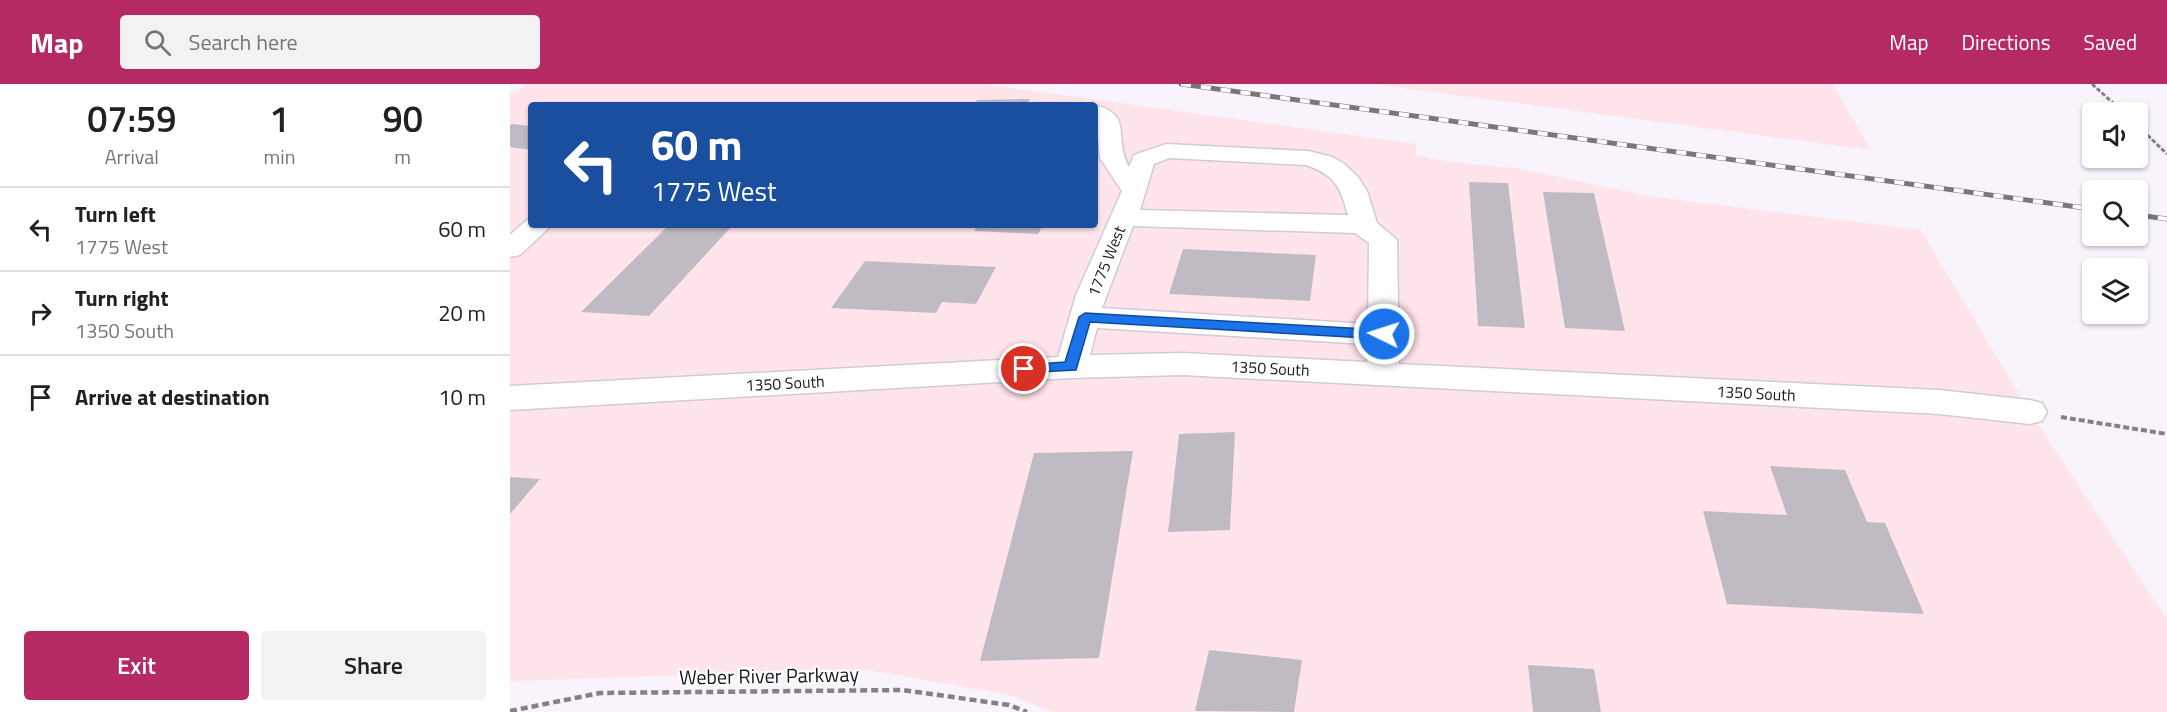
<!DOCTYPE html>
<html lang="en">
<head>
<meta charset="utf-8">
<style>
  body { margin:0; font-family:"Titillium Web",sans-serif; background:#f2f2f2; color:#202124; height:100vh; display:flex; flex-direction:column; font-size:22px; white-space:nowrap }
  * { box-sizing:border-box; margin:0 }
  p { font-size:20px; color:#757577 }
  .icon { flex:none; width:33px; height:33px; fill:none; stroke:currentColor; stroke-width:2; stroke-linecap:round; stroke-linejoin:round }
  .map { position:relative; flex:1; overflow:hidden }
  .sheet { display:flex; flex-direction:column; background:#fff; width:510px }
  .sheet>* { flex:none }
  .hud { position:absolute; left:18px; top:18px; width:570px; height:126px; border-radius:6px; box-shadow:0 2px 4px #0004; background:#1a4fa0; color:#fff; overflow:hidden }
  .fabs { position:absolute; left:1572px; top:18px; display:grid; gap:12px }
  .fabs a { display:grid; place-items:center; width:66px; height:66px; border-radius:6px; background:#fff; box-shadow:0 2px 4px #0004; font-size:30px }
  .pin { position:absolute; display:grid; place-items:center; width:51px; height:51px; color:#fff; margin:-26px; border:3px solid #fff; border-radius:50%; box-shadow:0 2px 6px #0007 }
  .me { position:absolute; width:66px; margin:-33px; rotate:274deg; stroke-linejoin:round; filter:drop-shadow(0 0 4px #0008) }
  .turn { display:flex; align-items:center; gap:21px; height:126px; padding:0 24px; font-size:27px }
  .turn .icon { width:78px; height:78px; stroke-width:2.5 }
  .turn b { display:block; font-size:42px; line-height:51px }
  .eta { display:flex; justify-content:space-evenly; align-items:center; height:102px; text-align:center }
  .eta b { font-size:36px; font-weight:600; line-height:42px }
  .primary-button { display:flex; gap:12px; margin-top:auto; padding:12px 24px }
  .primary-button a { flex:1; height:69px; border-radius:6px; background:#b62a63; color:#fff; font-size:24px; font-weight:600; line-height:69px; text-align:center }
  .primary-button a+a { background:#f2f2f2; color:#202124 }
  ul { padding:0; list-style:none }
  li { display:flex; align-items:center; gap:18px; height:84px; padding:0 24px; border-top:2px solid #e0e0e0 }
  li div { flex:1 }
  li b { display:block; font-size:22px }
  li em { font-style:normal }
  header { display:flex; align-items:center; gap:36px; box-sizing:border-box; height:84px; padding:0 30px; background:#b62a63; color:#fff }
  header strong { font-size:28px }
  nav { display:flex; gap:33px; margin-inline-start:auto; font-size:21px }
  .search { width:420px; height:54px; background:#f2f2f2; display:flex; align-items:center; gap:15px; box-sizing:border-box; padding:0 21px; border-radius:6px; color:#757577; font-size:22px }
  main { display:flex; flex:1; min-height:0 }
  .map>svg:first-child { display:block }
  .industrial { fill:#ffe4eb; fill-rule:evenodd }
  .building { fill:#c0bbc3 }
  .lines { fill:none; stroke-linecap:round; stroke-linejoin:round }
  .minor-casing { stroke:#d0cbd4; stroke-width:3 }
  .path-far2 { stroke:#848186; stroke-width:3; stroke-dasharray:4.5 2; stroke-linecap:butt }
  .path-far1 { stroke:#848186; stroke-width:4; stroke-dasharray:6 3; stroke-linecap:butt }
  .path { stroke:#848186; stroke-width:4.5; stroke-dasharray:7 4; stroke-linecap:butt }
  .minor { fill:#fff; fill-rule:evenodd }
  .rail-casing { stroke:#7a767b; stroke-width:5 }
  .rail { stroke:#fff; stroke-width:4; stroke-dasharray:10; stroke-linecap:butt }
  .route { fill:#1a73e8; stroke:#114b97; stroke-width:1.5 }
  .labels { text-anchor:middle; stroke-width:4.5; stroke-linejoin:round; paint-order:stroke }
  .street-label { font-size:16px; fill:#1b191c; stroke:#fff }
  .near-street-label { font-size:20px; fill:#1b191c; stroke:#fff }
</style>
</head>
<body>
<header>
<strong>Map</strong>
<div class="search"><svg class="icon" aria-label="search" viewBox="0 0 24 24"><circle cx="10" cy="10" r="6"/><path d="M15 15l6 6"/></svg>Search here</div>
<nav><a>Map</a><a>Directions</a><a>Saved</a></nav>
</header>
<main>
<section class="sheet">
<div class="eta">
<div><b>07:59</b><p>Arrival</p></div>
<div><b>1</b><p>min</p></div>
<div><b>90</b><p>m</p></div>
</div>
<ul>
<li><svg class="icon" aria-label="left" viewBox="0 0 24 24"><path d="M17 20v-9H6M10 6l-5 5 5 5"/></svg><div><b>Turn left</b><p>1775 West</p></div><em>60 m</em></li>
<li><svg class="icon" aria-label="right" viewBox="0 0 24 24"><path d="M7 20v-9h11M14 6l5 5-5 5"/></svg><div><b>Turn right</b><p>1350 South</p></div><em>20 m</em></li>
<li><svg class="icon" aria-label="arrive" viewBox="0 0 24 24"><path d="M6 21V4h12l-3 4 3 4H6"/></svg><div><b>Arrive at destination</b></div><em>10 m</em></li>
</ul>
<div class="primary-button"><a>Exit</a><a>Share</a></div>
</section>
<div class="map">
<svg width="1657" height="628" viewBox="0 0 1657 628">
  <rect width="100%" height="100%" fill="#f9f4fc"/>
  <path class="industrial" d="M 16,0 L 474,0 L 906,60 L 906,71 L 941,78 L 1006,84 L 1145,113 L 1411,146 L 1520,328 L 1657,535 L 1657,628 L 542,628 L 500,611 L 357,586 L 0,597 L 0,11 ZM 21,21 L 585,21 L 585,141 L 21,141 Z
    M 862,0 L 1323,0 L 1361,66 Z"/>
  <path class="building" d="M 520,15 L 517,21 L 465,21 L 467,16 Z
    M 3,40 L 21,42 L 21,66 L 0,63 L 0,41 Z
    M 959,98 L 998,99 L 1015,244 L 968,242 Z
    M 1033,108 L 1084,109 L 1115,247 L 1055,244 Z
    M 159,141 L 223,141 L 139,232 L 71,228 Z
    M 468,141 L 533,141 L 528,150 L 464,147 Z
    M 673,165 L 806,171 L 800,217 L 659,210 Z
    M 355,177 L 486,183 L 466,220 L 432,218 L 426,229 L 321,224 Z
    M 725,348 L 720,446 L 658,448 L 669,350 Z
    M 623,367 L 589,574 L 470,577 L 524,369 Z
    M 1260,382 L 1335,386 L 1357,438 L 1375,439 L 1414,530 L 1217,520 L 1193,427 L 1277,431 Z
    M 0,393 L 30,395 L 0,430 Z
    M 699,566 L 792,576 L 784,628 L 685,627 Z
    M 1018,581 L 1084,585 L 1091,628 L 1023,628 Z"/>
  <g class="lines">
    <defs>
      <path id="minor" d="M 585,21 C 624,31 603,53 619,83 L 624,71 L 656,60 L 798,67 L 822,73 L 833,79 L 848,93 L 857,107 L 867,139 L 887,156 L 889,280 L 1429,306 L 1520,316 L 1532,319 L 1537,328 L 1532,337 L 1520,340 L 1429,330 L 672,291 L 561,294 L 0,326 L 0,302 L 548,273 L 566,211 L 612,107 L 590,74 ZM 659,74 L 796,81 C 825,91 830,102 838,131 L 630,126 L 644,80 ZM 623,142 L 845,149 L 859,159 L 858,240 L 592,224 ZM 587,244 L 857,260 L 857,278 L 672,269 L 580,271 Z
        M 18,135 L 21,135 L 21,141 L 42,141 L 10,171 L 0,173 L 0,151 Z"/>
    </defs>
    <use href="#minor" class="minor-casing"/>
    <path class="path-far2" d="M 1582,0 L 1613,28
      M 1628,42 L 1657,70"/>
    <path class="path-far1" d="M 1551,333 L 1657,350"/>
    <path class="path" d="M 0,627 L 90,609 L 393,606 L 499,621 L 517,628"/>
    <use href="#minor" class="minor"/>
    <defs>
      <path id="rail" d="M 671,0 L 1582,125
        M 1628,131 L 1657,135"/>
    </defs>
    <use href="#rail" class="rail-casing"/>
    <use href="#rail" class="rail"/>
  </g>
  <path class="route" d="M 575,229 L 874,246 L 880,250 L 874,255 L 580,238 L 566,286 L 509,289 L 507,285 L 514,281 L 555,278 L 569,233 Z"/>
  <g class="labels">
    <g class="street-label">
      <text transform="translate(596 177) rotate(-68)" y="6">1775 West</text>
      <text transform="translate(760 284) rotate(3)" y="6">1350 South</text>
      <text transform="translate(275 299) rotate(-3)" y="6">1350 South</text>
      <text transform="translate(1246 309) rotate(3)" y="6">1350 South</text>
    </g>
    <g class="near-street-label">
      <text transform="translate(259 592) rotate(-1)" y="7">Weber River Parkway</text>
    </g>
  </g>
</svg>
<div class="fabs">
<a><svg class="icon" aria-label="sound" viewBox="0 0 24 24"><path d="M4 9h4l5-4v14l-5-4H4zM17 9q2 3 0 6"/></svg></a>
<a><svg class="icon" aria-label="search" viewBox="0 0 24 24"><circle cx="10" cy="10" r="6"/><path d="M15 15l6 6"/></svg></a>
<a><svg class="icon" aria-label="layers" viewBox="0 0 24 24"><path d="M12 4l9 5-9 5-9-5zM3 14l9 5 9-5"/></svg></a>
</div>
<div class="pin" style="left:514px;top:285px;background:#d93025"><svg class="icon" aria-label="arrive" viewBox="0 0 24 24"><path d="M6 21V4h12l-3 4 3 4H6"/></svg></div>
<svg class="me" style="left:874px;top:250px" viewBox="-20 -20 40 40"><circle r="17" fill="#1a73e8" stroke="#fff" stroke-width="3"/><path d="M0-11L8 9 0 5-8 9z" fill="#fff"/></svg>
<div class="hud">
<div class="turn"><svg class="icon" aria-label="left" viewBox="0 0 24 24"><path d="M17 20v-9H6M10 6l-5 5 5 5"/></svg><div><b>60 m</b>1775 West</div></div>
</div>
</div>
</main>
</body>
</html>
